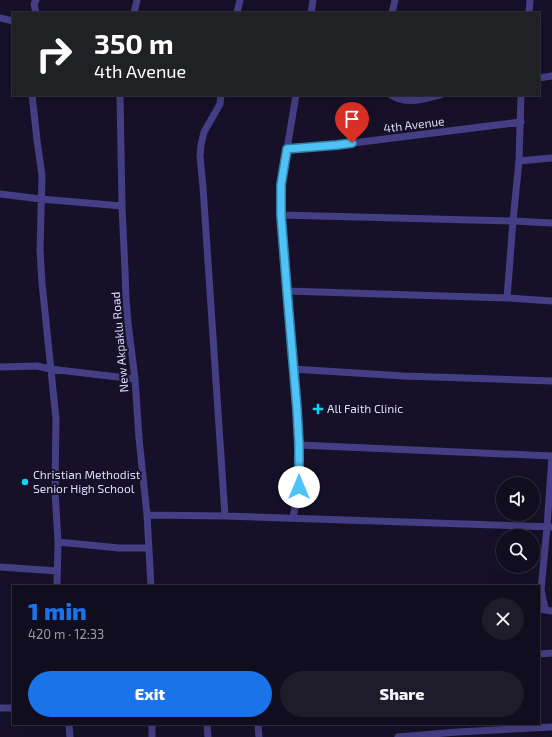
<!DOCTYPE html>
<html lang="en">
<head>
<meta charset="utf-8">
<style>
  body { margin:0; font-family:"Exo 2",sans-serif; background:#1e1b2b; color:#f1f3f6; height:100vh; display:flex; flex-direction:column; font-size:15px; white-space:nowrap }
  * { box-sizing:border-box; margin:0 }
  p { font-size:13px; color:#9c9ca4 }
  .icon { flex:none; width:22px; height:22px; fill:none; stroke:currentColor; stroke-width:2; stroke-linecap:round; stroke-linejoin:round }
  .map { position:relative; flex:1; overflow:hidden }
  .details { position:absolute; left:12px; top:585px; width:528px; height:140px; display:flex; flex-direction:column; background:#100d1e; border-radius:0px; box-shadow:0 4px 16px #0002,0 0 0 1px #302d3c }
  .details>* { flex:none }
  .top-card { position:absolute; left:12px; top:12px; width:528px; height:84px; border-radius:0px; box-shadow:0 4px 16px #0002,0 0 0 1px #302d3c; background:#202124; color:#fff; overflow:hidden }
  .buttons { position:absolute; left:496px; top:477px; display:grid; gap:8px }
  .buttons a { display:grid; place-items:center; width:44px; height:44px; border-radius:50%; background:#100d1e; box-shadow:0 4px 16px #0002,0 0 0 1px #302d3c; font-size:20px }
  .pin { position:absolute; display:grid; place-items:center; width:34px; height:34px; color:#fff; margin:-41px -17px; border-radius:50% 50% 50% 0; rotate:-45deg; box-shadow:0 0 4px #0007 }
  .pin .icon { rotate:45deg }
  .me { position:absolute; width:44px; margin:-22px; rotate:0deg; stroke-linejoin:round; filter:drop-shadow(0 0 3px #0008) }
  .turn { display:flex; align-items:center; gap:14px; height:84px; padding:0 16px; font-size:18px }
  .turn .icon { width:52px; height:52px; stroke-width:2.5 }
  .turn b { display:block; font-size:28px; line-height:34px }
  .round { display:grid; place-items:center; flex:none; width:42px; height:42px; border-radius:21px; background:#1e1b2b }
  .overview { display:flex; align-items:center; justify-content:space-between; height:68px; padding:0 16px }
  h1 { font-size:24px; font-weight:800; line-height:30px; color:#1a73e8 }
  .button { display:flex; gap:8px; margin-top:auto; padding:8px 16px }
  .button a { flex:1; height:46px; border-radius:24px; background:#1a73e8; color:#fff; font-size:16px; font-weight:800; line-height:46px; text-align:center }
  .button a+a { background:#1e1b2b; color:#f1f3f6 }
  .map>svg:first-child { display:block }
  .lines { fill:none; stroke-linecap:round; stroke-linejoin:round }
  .minor { stroke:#443e85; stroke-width:7 }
  .route-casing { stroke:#337fa1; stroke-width:10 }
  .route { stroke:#4fc3f7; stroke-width:7 }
  .poi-dot { fill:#0cd5f6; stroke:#161128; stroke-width:1.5 }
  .labels { text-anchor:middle; stroke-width:4; stroke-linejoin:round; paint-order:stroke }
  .street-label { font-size:12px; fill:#dfd9fe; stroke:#161128 }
  .poi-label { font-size:12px; fill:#dfd9fe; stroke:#161128; text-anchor:start }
</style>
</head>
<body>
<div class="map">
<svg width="552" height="737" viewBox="0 0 552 737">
  <rect width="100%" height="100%" fill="#161128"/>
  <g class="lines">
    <path class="minor" d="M 36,0 L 34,4 L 36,13
      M 134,13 L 137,0
      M 237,13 L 240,0
      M 311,13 L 313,0
      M 392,13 L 395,0
      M 529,13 L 530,0
      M 0,18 L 13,21
      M 539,78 L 552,76
      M 32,95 L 37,140 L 42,176 L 40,250 L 42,283 L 56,419 L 55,491 L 58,542 L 57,586
      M 120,95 L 122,206 L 125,270 L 126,298 L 128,323 L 135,379 L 139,438 L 147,515 L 151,586
      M 221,95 L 220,104 L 204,132 L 201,145 L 200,156 L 203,187 L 225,516
      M 391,95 C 407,105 423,99 440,95
      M 287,149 L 337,145 L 521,122
      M 519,161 L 552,158
      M 0,194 L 41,199 L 122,206
      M 281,215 L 513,221 L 552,223
      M 287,291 L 507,298 L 552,301
      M 507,298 L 513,221 L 519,161 L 521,95
      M 0,367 L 37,366 L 50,369 L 135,379
      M 293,369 L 403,376 L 552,381
      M 299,445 L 552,456
      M 147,515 L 225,516 L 552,527
      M 293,518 L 295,508 L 299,502 L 299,445 L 297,409 L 287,291 L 281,215 L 281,185 L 296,95
      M 58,542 L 119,548 L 149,548
      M 0,567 L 57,571
      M 539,609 L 552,611
      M 545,609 L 541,590 L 547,527 L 552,456
      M 539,654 L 552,653
      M 0,708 L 13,708
      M 69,724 L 70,737
      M 152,724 L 152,737
      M 207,724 L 208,737
      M 258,724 L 259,737
      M 398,737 L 457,732 L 552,727"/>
  </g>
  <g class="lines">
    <defs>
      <path id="route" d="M 299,487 L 299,445 L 297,409 L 287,291 L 281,215 L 281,185 L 287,149 L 337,145 L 352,143"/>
    </defs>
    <use href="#route" class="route-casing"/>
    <use href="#route" class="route"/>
  </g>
  <g class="poi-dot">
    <path d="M316 403h4v4h4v4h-4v4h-4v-4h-4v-4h4z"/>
    <circle cx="25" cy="482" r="4"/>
  </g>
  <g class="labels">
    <g class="street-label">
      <text transform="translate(414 125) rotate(-7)" y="4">4th Avenue</text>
      <text transform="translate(120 342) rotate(-95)" y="4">New Akpaklu Road</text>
    </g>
    <g class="poi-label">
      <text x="327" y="413">All Faith Clinic</text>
      <text x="33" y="479">Christian Methodist<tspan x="33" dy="14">Senior High School</tspan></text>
    </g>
  </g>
</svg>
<div class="buttons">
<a><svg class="icon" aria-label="sound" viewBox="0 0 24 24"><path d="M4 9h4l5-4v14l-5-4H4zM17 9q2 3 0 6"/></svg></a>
<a><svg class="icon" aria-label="search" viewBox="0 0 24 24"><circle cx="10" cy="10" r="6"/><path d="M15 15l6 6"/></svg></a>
</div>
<div class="pin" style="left:352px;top:143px;background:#d93025"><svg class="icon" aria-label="arrive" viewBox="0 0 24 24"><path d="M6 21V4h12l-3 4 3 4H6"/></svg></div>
<svg class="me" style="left:299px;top:487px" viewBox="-20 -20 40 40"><circle r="19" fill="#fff"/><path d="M0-13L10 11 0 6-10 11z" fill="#4fc3f7"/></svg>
<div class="top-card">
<div class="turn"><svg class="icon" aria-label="right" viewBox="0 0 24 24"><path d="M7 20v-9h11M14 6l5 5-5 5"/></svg><div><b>350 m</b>4th Avenue</div></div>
</div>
<section class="details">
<div class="overview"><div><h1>1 min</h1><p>420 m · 12:33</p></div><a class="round"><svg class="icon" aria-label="close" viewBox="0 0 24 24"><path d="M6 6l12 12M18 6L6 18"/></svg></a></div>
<div class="button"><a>Exit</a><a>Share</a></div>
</section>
</div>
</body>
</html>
